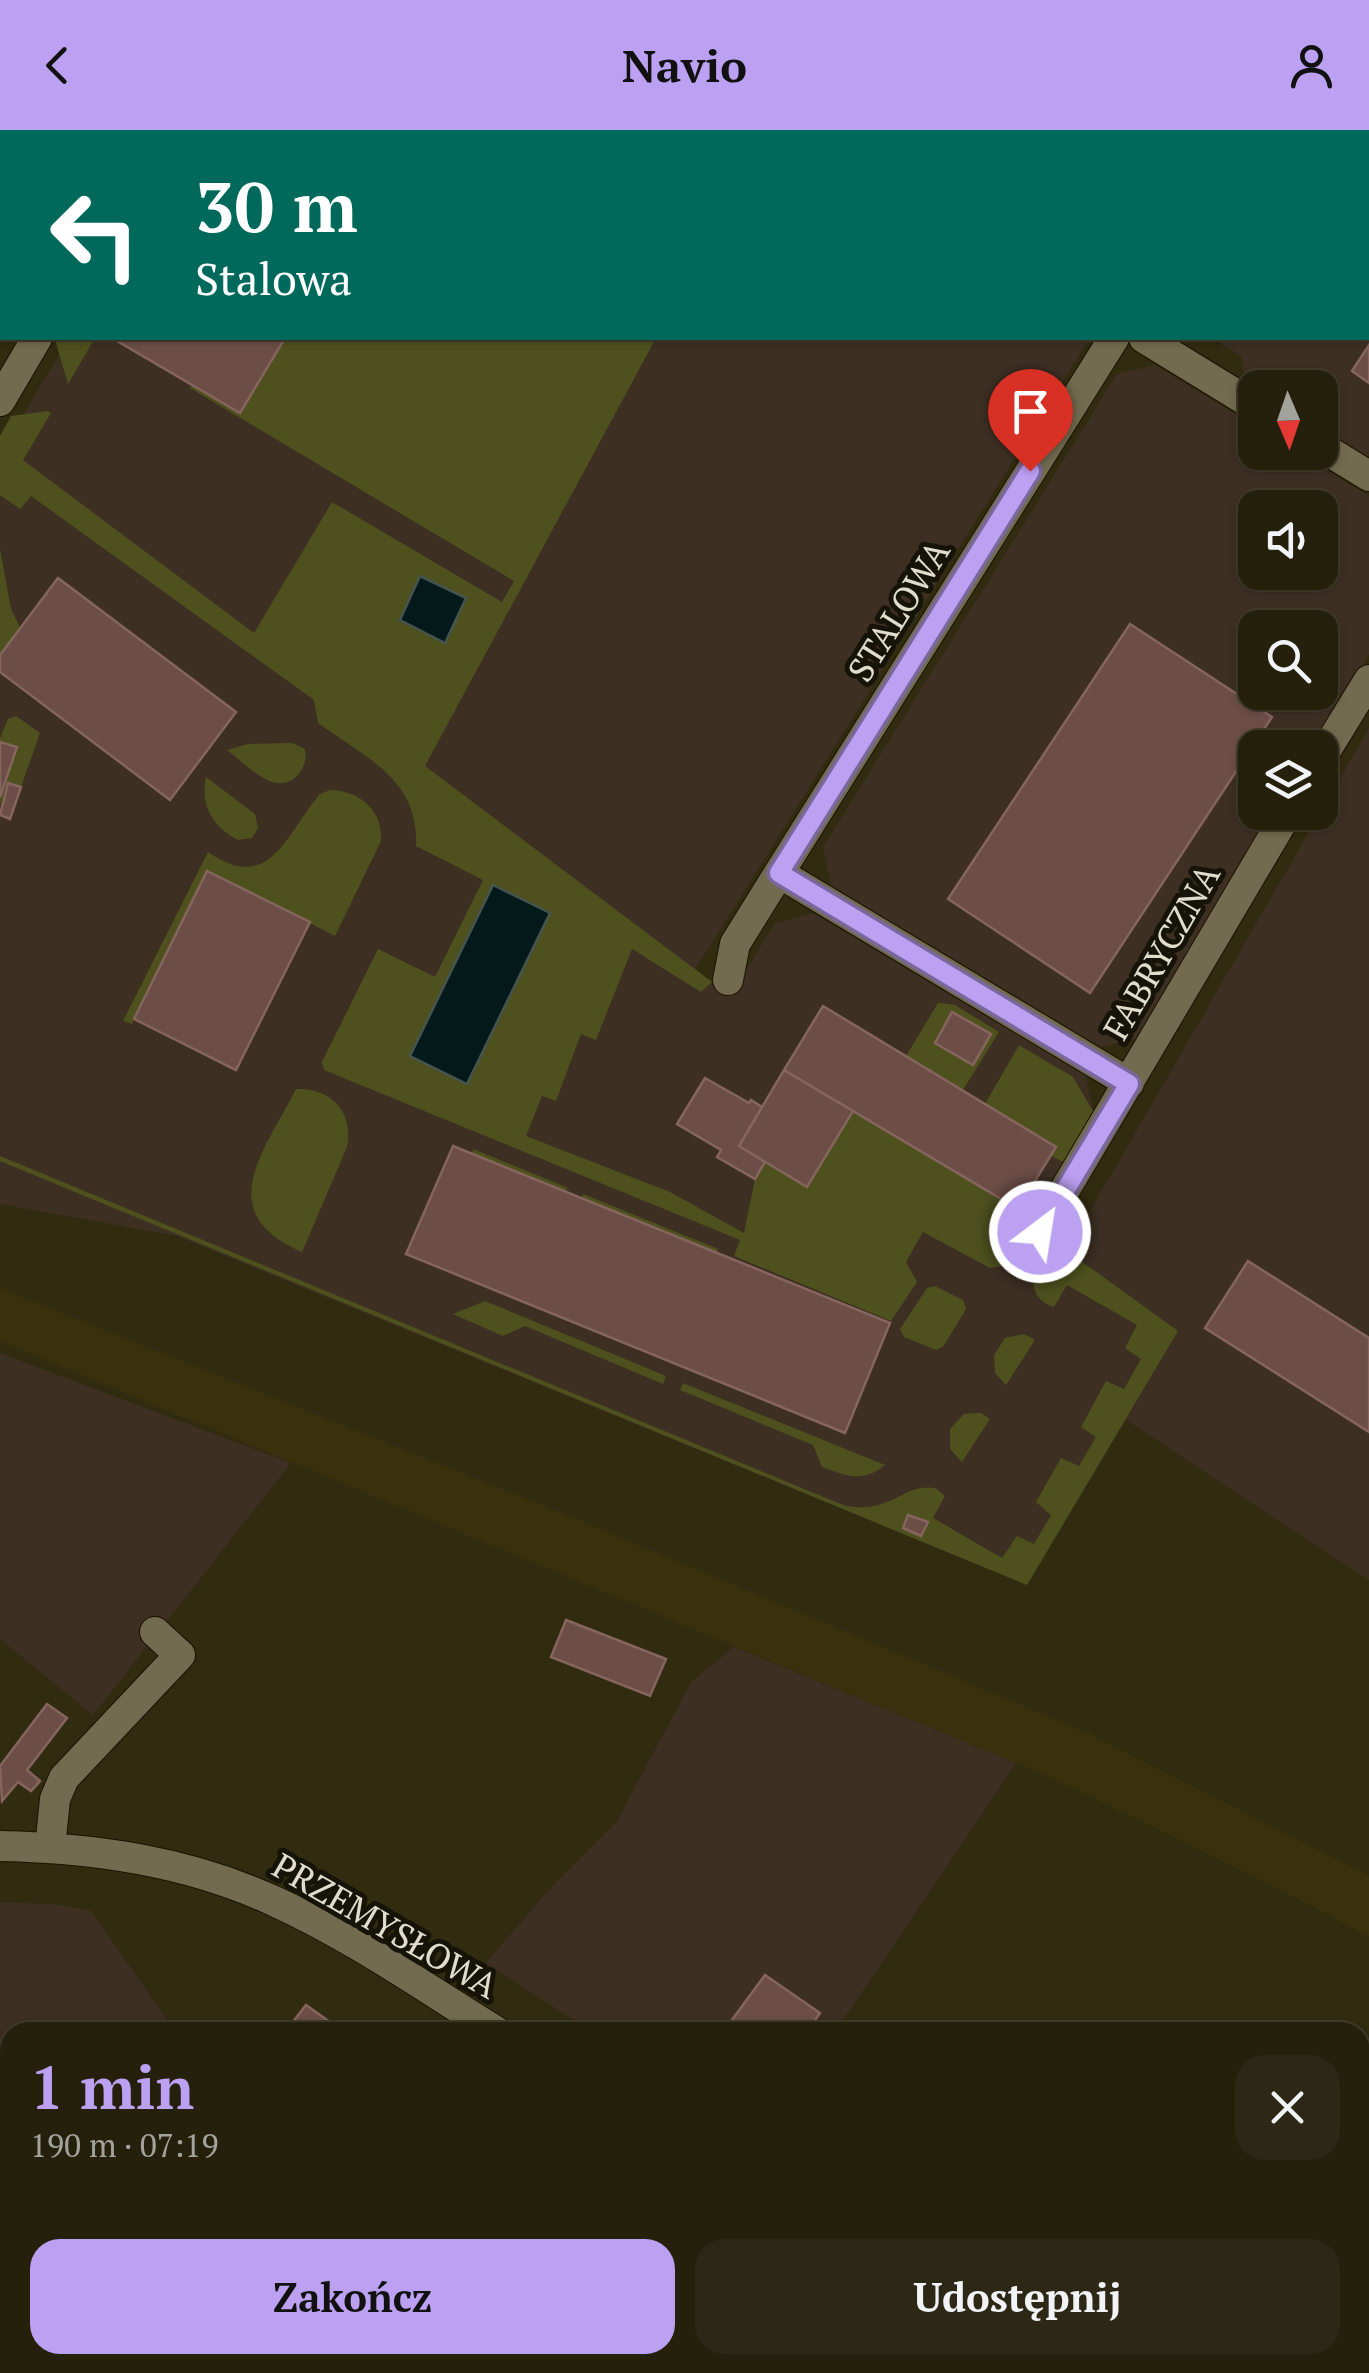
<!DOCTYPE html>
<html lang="pl">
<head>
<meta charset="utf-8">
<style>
  body { margin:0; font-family:"PT Serif",serif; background:#2d2815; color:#f1f3f6; height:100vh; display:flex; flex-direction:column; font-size:38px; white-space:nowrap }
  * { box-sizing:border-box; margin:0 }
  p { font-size:32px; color:#a3a39d }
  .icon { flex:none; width:55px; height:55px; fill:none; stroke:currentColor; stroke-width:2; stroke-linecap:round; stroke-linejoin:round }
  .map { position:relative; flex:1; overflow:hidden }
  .drawer { position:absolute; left:0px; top:1892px; width:1370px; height:352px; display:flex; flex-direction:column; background:#25200c; border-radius:30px 30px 0 0; box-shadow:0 2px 8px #0004,0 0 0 2px #423e2d }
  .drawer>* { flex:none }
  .banner { position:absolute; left:0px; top:0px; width:1370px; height:210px; box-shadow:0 2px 8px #0004,0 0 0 2px #423e2d; background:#00695c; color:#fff; overflow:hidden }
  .needle { width:65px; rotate:178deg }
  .controls { position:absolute; left:1238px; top:240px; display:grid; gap:20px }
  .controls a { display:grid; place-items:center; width:100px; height:100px; border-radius:20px; background:#25200c; box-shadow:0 2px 8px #0004,0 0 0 2px #423e2d; font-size:50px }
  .pin { position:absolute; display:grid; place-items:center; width:85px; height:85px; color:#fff; margin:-102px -42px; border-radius:50% 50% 50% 0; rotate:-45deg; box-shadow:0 0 10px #0007 }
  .pin .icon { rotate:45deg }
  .me { position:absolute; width:110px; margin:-55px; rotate:31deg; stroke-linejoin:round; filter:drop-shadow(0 0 8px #0008) }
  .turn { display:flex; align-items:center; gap:35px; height:210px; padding:0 30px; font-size:45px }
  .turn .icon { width:130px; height:130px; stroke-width:2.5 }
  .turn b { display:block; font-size:70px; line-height:85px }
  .round { display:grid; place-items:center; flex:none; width:105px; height:105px; border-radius:30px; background:#2d2815 }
  .summary { display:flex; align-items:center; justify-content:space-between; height:170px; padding:0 30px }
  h1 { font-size:60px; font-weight:700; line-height:75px; color:#bca0f2 }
  .button { display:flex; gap:20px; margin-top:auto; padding:20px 30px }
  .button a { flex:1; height:115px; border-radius:30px; background:#bca0f2; color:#111; font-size:40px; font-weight:700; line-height:115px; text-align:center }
  .button a+a { background:#2d2815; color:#f1f3f6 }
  header { display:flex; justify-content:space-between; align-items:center; height:130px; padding:0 30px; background:#bca0f2; color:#111; font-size:45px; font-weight:700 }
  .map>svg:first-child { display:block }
  .built { fill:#39310e }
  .industrial { fill:#3d2f22; fill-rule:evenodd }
  .green { fill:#4e511e }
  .water { fill:#03191a; stroke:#465450; stroke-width:2.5 }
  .building { fill:#6c4e46; stroke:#85655d; stroke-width:2.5 }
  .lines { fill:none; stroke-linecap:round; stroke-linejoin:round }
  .minor-casing { stroke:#191300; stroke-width:32 }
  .minor { stroke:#726b4f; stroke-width:30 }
  .route-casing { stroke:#7a689d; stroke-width:25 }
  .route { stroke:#bca0f2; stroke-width:18 }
  .labels { text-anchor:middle; stroke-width:10; stroke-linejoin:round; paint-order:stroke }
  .street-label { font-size:35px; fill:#e1ddce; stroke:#161308 }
</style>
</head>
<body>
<header><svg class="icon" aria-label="back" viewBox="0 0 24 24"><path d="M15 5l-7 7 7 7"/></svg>Navio<svg class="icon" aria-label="person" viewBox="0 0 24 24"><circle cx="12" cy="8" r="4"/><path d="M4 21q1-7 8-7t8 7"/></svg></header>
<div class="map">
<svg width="1369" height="2243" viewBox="0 0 1369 2243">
  <rect width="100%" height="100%" fill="#312b10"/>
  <path class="built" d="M 0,1158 L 562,1383 L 1086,1602 L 1369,1746 L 1369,1807 L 1287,1763 L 1059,1651 L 0,1211 Z"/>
  <path class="industrial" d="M 193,0 L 1369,0 L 1369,327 L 1320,298 L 1320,258 L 1255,258 L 1246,253 L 1241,226 L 1211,208 L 1368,208 L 1368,2 L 191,2 Z
    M 69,208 L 1090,208 L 695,840 L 731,865 L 775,793 L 813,783 L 1085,945 L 1094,983 L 1028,1094 L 1067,1121 L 1369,598 L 1369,1450 L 1126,1290 L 1027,1455 L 177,1106 L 0,1074 L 0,324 Z
    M 1155,235 L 1255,296 L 1255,322 L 1298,323 L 1369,366 L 1369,524 L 1313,617 L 1255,618 L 1255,682 L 1274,683 L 1139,908 L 1101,917 L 831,756 L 823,717 L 1117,244 ZM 1255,378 L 1320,378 L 1320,442 L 1255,442 ZM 1255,498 L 1320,498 L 1320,562 L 1255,562 Z
    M 0,1223 L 291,1333 L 93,1585 L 0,1509 Z
    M 734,1517 L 1016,1633 L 835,1902 L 592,1902 L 486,1833 L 545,1764 L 616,1693 L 691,1552 Z
    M 0,1772 L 51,1774 L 90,1780 L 176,1902 L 10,1902 L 10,2235 L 781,2235 L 782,2243 L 0,2243 Z"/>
  <path class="green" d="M 0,0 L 129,0 L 2,2 L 2,84 Z
    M 408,0 L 707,0 L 710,2 L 406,2 Z
    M 59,208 L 95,208 L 68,254 L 56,213 Z
    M 285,208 L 656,208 L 425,636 L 712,852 L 701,862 L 632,819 L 596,910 L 581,904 L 556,971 L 542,966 L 526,1006 L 670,1062 L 744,1103 L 755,1049 L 765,1032 L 808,1057 L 853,981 L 1018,1079 L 1028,1094 L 1004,1136 L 990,1138 L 923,1102 L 906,1132 L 917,1152 L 891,1191 L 734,1126 L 740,1110 L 324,940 L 322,932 L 378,819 L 435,847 L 483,750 L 416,716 C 419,649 366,628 318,593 L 314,570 L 31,366 L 20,379 L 0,365 L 0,306 L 11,286 L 48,281 L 51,283 L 23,330 L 254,503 L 332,372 L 502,472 L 514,451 L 190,258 L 192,255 L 240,283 Z
    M 0,419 L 11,479 L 28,514 L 0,537 Z
    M 16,586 L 40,603 L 21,657 L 8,653 L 0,676 L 0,667 L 17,618 L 0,612 L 0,608 L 8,589 Z
    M 292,613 L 305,619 C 309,640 291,660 269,651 C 254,644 240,630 227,620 L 248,614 Z
    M 206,647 L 255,684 L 258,698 L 252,708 L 238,710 C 213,697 200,676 206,647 Z
    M 330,660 C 360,661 383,680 381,711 L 335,806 L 207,741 L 132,894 L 123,891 L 208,722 C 270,765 285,705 320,664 Z
    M 938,873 L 955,875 L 999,902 L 963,960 L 906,926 Z
    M 1019,915 L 1073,947 L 1097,988 L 1074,1037 L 1051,1026 L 1056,1016 L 985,974 Z
    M 296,959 C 331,958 354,981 347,1017 L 302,1122 C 211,1083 264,1022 296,959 Z
    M 473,1019 L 568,1058 L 566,1062 L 472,1024 Z
    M 0,1026 L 843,1375 C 890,1387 906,1350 937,1359 L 945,1366 L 933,1388 L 1002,1428 L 1017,1406 L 1034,1414 L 1051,1385 L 1036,1372 L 1061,1328 L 1079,1336 L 1096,1307 L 1081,1297 L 1106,1251 L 1124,1259 L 1141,1229 L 1125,1218 L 1137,1195 L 1067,1155 L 1054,1177 C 1020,1166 1034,1131 1052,1110 L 1178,1201 L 1027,1455 L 0,1031 Z
    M 583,1064 L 718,1119 L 717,1123 L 582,1068 Z
    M 935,1156 L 963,1170 L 966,1179 L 943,1217 L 936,1220 L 904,1207 L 900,1199 L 927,1158 Z
    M 485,1171 L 666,1246 L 663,1254 L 525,1196 L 503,1206 L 453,1184 Z
    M 1024,1204 L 1035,1210 L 1006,1255 L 995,1243 L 994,1225 L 1005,1208 Z
    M 683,1253 L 885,1335 C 864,1353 845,1346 822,1337 L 813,1315 L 680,1260 Z
    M 981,1283 L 990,1289 L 962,1332 L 950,1319 L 950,1299 L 964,1284 Z"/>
  <path class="water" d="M 420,446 L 466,468 L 445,513 L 400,490 Z
    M 493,755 L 550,783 L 467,954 L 410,926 Z"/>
  <path class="building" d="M 219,0 L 408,0 L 217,2 Z
    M 1041,0 L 1178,0 L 1039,2 Z
    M 1198,0 L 1280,0 L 1283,2 L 1196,2 Z
    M 112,208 L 285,208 L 240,283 Z
    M 1369,215 L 1369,253 L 1352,241 Z
    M 58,448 L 236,582 L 170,670 L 0,542 L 0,525 Z
    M 1130,494 L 1272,587 L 1090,863 L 948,769 Z
    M 0,612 L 17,617 L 0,667 Z
    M 8,653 L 21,657 L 10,689 L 0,685 Z
    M 207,741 L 310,792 L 236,940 L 134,889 Z
    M 823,876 L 1056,1017 L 1018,1079 L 784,940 Z
    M 952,882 L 991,904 L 973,935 L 935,913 Z
    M 784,940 L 853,981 L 807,1057 L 739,1016 Z
    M 705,948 L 749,973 L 751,970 L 762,977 L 739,1016 L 765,1032 L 755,1049 L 717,1027 L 721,1020 L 677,994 Z
    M 453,1016 L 890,1193 L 845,1303 L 406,1124 Z
    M 1248,1131 L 1369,1208 L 1369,1302 L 1205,1198 Z
    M 908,1385 L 928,1392 L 921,1406 L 903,1398 Z
    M 566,1490 L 666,1529 L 650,1566 L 551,1527 Z
    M 47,1574 L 67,1588 L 27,1640 L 40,1651 L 31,1661 L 18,1652 L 2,1671 L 0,1636 Z
    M 765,1845 L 820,1883 L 807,1902 L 723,1902 Z
    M 306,1875 L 344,1902 L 285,1902 Z
    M 1369,2098 L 1369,2157 L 1360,2159 L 1360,2101 Z
    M 1369,2217 L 1369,2243 L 1360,2243 L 1358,2235 L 1360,2220 Z
    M 1091,2235 L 1138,2235 L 1113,2243 L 1093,2243 Z
    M 1336,2235 L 1358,2235 L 1360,2243 L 1338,2243 Z"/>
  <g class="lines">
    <defs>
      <path id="minor" d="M 159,2 L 161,0
        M 1114,208 L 779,743 L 1129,953
        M 1144,208 L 1255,276
        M 0,271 L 37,208
        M 1320,316 L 1369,346
        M 1320,630 L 1369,550
        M 728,850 L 735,814 L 779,743
        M 1040,1102 L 1288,682
        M 0,1716 C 94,1718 187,1731 274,1771 C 353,1807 424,1857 497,1902
        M 50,1718 L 55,1669 L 64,1648 L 180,1525 L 155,1502
        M 1360,1998 L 1369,1996
        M 963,2235 L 967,2243"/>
    </defs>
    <use href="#minor" class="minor-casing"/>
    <use href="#minor" class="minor"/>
  </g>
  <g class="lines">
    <defs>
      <path id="route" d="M 1030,341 L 779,743 L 1129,954 L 1040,1102"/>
    </defs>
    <use href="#route" class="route-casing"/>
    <use href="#route" class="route"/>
  </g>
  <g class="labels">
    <g class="street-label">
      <text transform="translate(899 481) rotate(-58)" y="12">STALOWA</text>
      <text transform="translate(1162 822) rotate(-60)" y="12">FABRYCZNA</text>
      <text transform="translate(385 1796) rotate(30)" y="12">PRZEMYSŁOWA</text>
    </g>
  </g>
</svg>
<div class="controls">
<a><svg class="needle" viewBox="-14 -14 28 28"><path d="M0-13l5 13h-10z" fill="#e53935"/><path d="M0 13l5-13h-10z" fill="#a3a39d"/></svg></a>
<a><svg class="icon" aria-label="sound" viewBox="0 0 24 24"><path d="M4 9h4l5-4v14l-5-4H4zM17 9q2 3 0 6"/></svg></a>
<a><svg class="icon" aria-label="search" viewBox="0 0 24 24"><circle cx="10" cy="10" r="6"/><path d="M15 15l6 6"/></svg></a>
<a><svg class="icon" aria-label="layers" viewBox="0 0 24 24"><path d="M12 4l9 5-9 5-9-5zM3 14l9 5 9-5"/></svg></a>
</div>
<div class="pin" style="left:1030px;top:341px;background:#d93025"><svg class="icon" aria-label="arrive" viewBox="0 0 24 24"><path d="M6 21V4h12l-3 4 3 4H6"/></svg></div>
<svg class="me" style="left:1040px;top:1102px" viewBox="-20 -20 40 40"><circle r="17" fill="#bca0f2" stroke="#fff" stroke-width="3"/><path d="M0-11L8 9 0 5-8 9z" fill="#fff"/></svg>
<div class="banner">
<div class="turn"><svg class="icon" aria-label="left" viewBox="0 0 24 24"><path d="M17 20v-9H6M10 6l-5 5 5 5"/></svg><div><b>30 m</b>Stalowa</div></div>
</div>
<section class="drawer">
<div class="summary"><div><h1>1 min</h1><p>190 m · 07:19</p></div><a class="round"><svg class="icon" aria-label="close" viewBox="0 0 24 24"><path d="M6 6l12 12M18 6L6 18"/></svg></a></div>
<div class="button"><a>Zakończ</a><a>Udostępnij</a></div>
</section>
</div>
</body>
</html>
